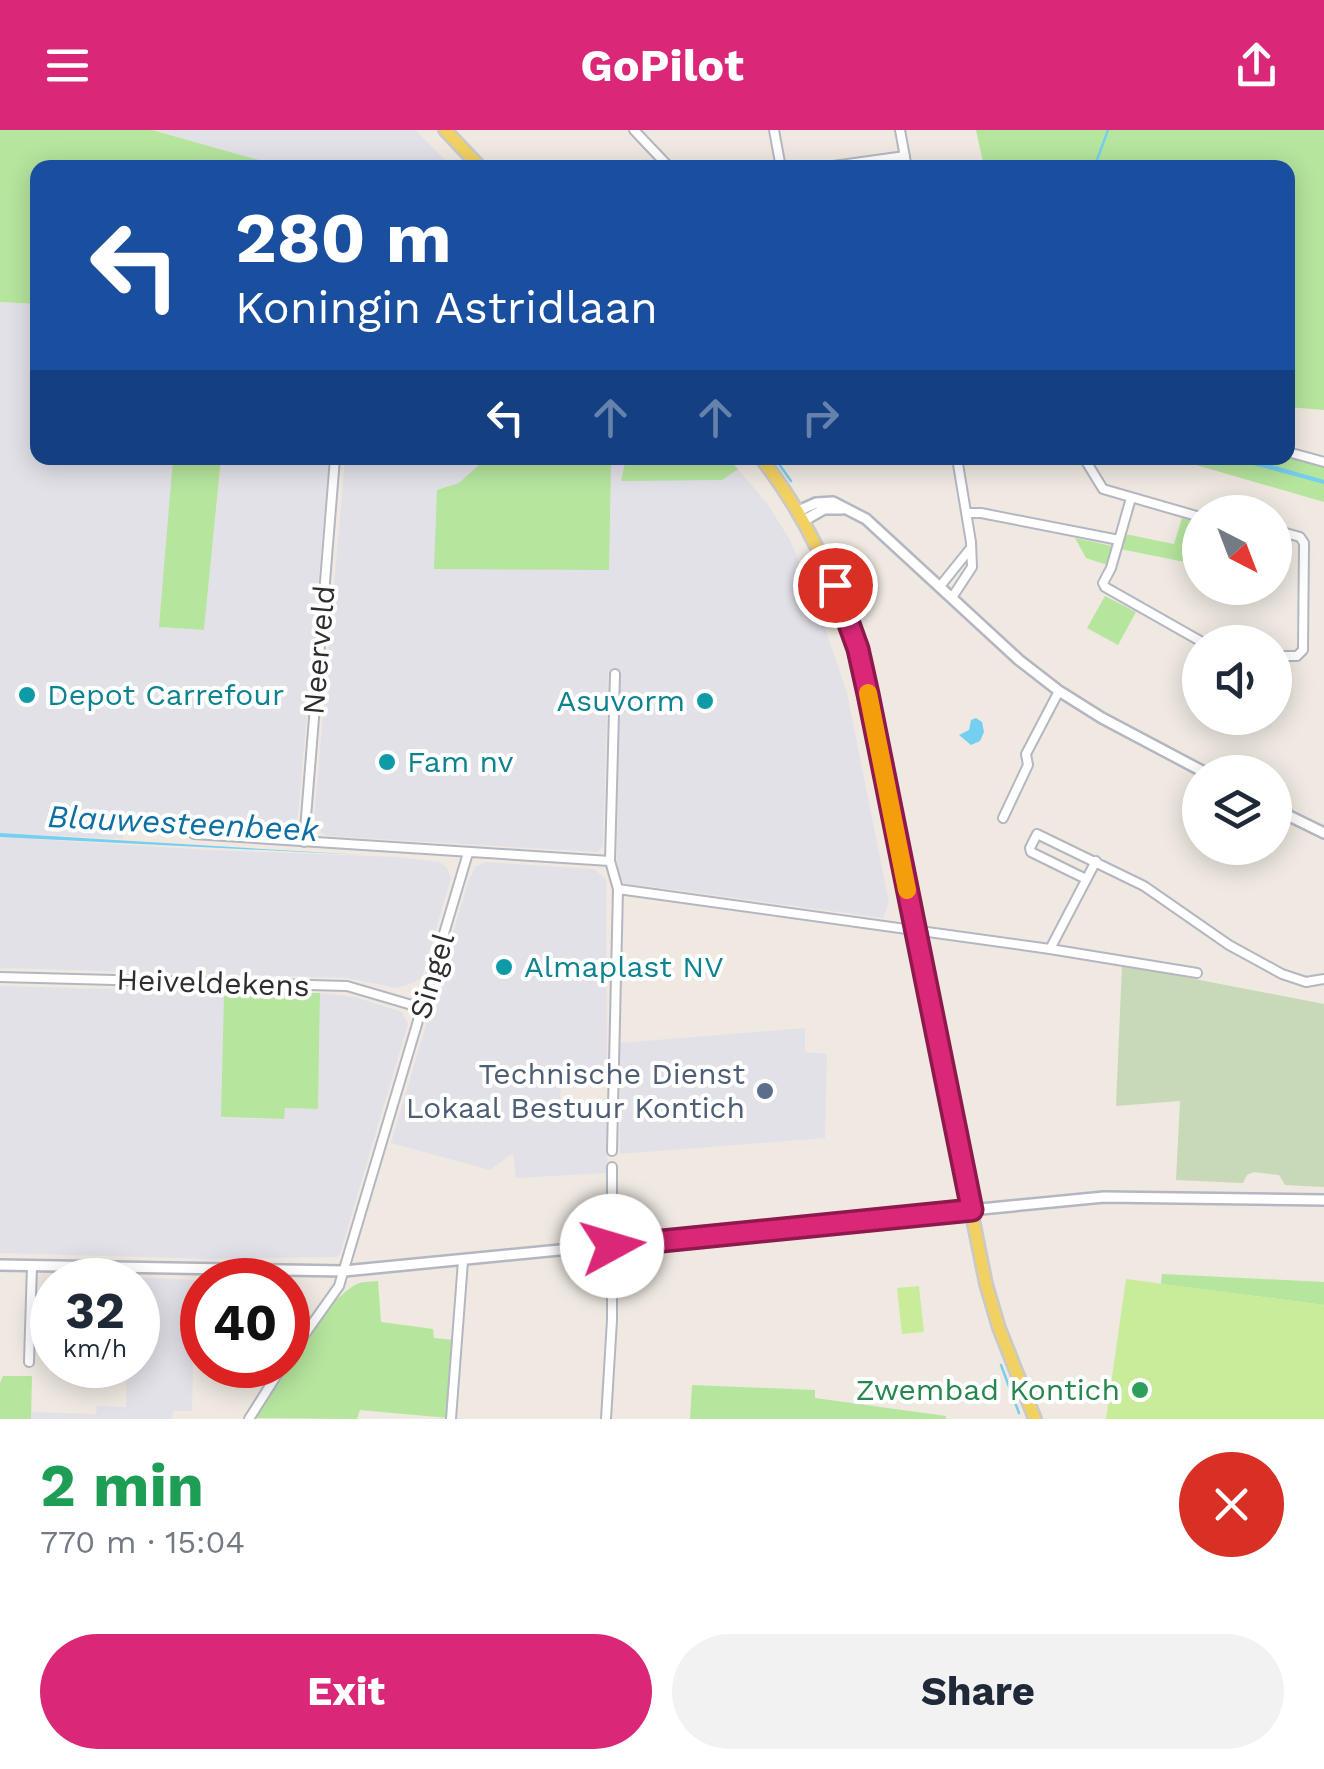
<!DOCTYPE html>
<html lang="en">
<head>
<meta charset="utf-8">
<style>
  body { margin:0; font-family:"Work Sans",sans-serif; background:#f2f2f3; color:#1f2937; height:100vh; display:flex; flex-direction:column; font-size:38px; white-space:nowrap }
  * { box-sizing:border-box; margin:0 }
  p { font-size:32px; color:#747a83 }
  .icon { flex:none; width:55px; height:55px; fill:none; stroke:currentColor; stroke-width:2; stroke-linecap:round; stroke-linejoin:round }
  .map { position:relative; height:1289px; overflow:hidden }
  .sheet { display:flex; flex-direction:column; background:#fff; flex:1 }
  .sheet>* { flex:none }
  .hud { position:absolute; left:30px; top:30px; width:1265px; height:305px; border-radius:20px; box-shadow:0 5px 25px #0003; background:#1a4fa0; color:#fff; overflow:hidden }
  .needle { width:65px; rotate:138deg }
  .fabs { position:absolute; left:1182px; top:365px; display:grid; gap:20px }
  .fabs a { display:grid; place-items:center; width:110px; height:110px; border-radius:50%; background:#fff; box-shadow:0 5px 25px #0003; font-size:50px }
  .speed { position:absolute; left:30px; top:1128px; display:flex; gap:20px; font-size:50px; font-weight:700; text-align:center }
  .speed>* { display:grid; place-content:center; width:130px; height:130px; border-radius:50%; background:#fff; box-shadow:0 5px 25px #0003; line-height:1 }
  .speed small { font-size:25px; font-weight:400 }
  .speed .limit { border:15px solid #d22; background:#fff; color:#111 }
  .pin { position:absolute; display:grid; place-items:center; width:85px; height:85px; color:#fff; margin:-42px; border:5px solid #fff; border-radius:50%; box-shadow:0 2px 10px #0007 }
  .me { position:absolute; width:110px; margin:-55px; rotate:84deg; stroke-linejoin:round; filter:drop-shadow(0 0 8px #0008) }
  .turn { display:flex; align-items:center; gap:35px; height:210px; padding:0 40px; font-size:45px }
  .turn .icon { width:130px; height:130px; stroke-width:2.5 }
  .turn b { display:block; font-size:70px; line-height:85px }
  .lanes { display:flex; align-items:center; height:95px; padding:0 40px; background:#0003; justify-content:center; gap:50px; direction:ltr }
  .lanes .off { opacity:.35 }
  .round { display:grid; place-items:center; flex:none; width:105px; height:105px; border-radius:52px; background:#f2f2f3 }
  .overview { display:flex; align-items:center; justify-content:space-between; height:170px; padding:0 40px }
  h1 { font-size:60px; font-weight:700; line-height:75px; color:#1e9e55 }
  .cta { display:flex; gap:20px; margin-top:auto; padding:20px 40px }
  .cta a { flex:1; height:115px; border-radius:60px; background:#db2777; color:#fff; font-size:40px; font-weight:700; line-height:115px; text-align:center }
  .cta a+a { background:#f2f2f3; color:#1f2937 }
  header { display:flex; justify-content:space-between; align-items:center; height:130px; padding:0 40px; background:#db2777; color:#fff; font-size:45px; font-weight:700 }
  .map>svg:first-child { display:block }
  .industrial { fill:#e3e1e8 }
  .green { fill:#b6e59e }
  .cemetery { fill:#c8d9b8 }
  .pitch { fill:#c9ec9a }
  .water { fill:#75cff0 }
  .lines { fill:none; stroke-linecap:round; stroke-linejoin:round }
  .stream { stroke:#75cff0; stroke-width:2.5 }
  .minor-casing { stroke:#b4b7c1; stroke-width:12 }
  .tertiary-casing { stroke:#b4b7c1; stroke-width:14 }
  .primary-casing { stroke:#c9c9c9; stroke-width:16 }
  .minor { stroke:#fff; stroke-width:8 }
  .tertiary { stroke:#fff; stroke-width:9 }
  .primary { stroke:#f2d163; stroke-width:11 }
  .route-casing { stroke:#8e194d; stroke-width:25 }
  .route { stroke:#db2777; stroke-width:18 }
  .slow { stroke:#f59e0b; stroke-width:18 }
  .culture-dot { fill:#0f9aa8; stroke:#fff; stroke-width:4 }
  .service-dot { fill:#5c6f8a; stroke:#fff; stroke-width:4 }
  .leisure-dot { fill:#2e9e5b; stroke:#fff; stroke-width:4 }
  .labels { text-anchor:middle; stroke-width:8; stroke-linejoin:round; paint-order:stroke }
  .street-label { font-size:30px; fill:#2e2e2e; stroke:#fff }
  .culture-label { font-size:30px; fill:#0d838f; stroke:#fff; text-anchor:start }
  .service-label { font-size:30px; fill:#4e5e75; stroke:#fff; text-anchor:end }
  .leisure-label { font-size:30px; fill:#27864d; stroke:#fff; text-anchor:end }
  .water-label { font-size:32px; font-style:italic; fill:#0d6fa3; stroke:#fff }
</style>
</head>
<body>
<header><svg class="icon" aria-label="menu" viewBox="0 0 24 24"><path d="M4 6h16M4 12h16M4 18h16"/></svg>GoPilot<svg class="icon" aria-label="share" viewBox="0 0 24 24"><path d="M12 15V3M7 8l5-5 5 5M5 13v7h14v-7"/></svg></header>
<div class="map">
<svg width="1324" height="1289" viewBox="0 0 1324 1289">
  <rect width="100%" height="100%" fill="#efe9e1"/>
  <path class="industrial" d="M 152,0 L 415,0 L 452,37 L 284,37 Z
    M 0,172 L 37,174 L 38,328 L 173,328 L 160,497 L 204,500 L 221,328 L 329,328 L 298,686 L 292,697 L 285,702 L 271,704 L 271,699 L 125,689 L 123,709 L 0,703 Z
    M 345,328 L 728,328 L 767,373 L 790,410 L 816,471 L 847,563 L 889,772 L 883,788 L 624,753 L 617,742 L 619,543 L 608,544 L 603,716 L 598,722 L 327,706 L 322,703 L 314,689 Z
    M 0,707 L 210,720 L 398,727 L 440,732 L 447,738 L 451,748 L 423,844 L 419,850 L 398,858 L 346,848 L 0,838 Z
    M 485,732 L 594,739 L 606,749 L 607,941 L 562,940 L 560,968 L 553,984 L 608,985 L 607,1043 L 516,1048 L 513,1023 L 490,1040 L 391,1013 L 468,752 L 475,737 Z
    M 0,856 L 224,862 L 222,988 L 283,989 L 285,978 L 318,979 L 320,863 L 355,867 L 402,882 L 408,894 L 340,1124 L 337,1127 L 213,1129 L 0,1123 Z
    M 805,898 L 805,922 L 827,924 L 825,1008 L 620,1024 L 620,913 Z
    M 128,1147 L 195,1150 L 192,1281 L 173,1281 L 172,1289 L 31,1289 L 31,1282 L 96,1284 L 97,1276 L 126,1277 L 127,1235 L 138,1235 L 138,1150 L 128,1150 Z"/>
  <path class="green" d="M 0,0 L 152,0 L 284,37 L 38,38 L 37,174 L 0,172 Z
    M 976,0 L 1324,0 L 1324,280 L 1288,277 L 1288,38 L 984,37 Z
    M 1288,323 L 1324,333 L 1324,372 L 1172,328 L 1288,328 Z
    M 173,328 L 221,328 L 204,500 L 159,497 Z
    M 626,328 L 728,328 L 738,339 L 722,350 L 621,351 Z
    M 481,333 L 611,334 L 609,440 L 434,439 L 437,360 L 459,353 Z
    M 1182,388 L 1200,394 L 1200,435 L 1120,419 L 1125,404 L 1174,414 Z
    M 1075,408 L 1112,416 L 1107,435 L 1086,428 Z
    M 1105,466 L 1136,482 L 1118,515 L 1087,498 Z
    M 224,862 L 320,863 L 318,979 L 285,978 L 284,989 L 221,987 Z
    M 1162,1144 L 1324,1152 L 1324,1175 L 1161,1154 Z
    M 378,1151 L 381,1192 L 433,1199 L 434,1208 L 454,1210 L 448,1288 L 360,1280 L 357,1289 L 256,1288 C 279,1252 320,1175 355,1155 C 361,1151 370,1152 378,1151 Z
    M 3,1246 L 32,1246 L 31,1289 L 0,1289 L 0,1253 Z
    M 692,1255 L 815,1260 L 815,1268 L 946,1286 L 946,1289 L 690,1289 Z"/>
  <path class="cemetery" d="M 1122,835 L 1324,874 L 1324,1057 L 1285,1055 L 1279,1045 L 1254,1042 L 1247,1045 L 1243,1053 L 1176,1050 L 1180,971 L 1116,976 Z"/>
  <path class="pitch" d="M 1126,1149 L 1324,1175 L 1324,1289 L 1106,1289 Z
    M 919,1156 L 924,1202 L 902,1204 L 897,1158 Z"/>
  <path class="water" d="M 1227,328 L 1247,328 L 1324,350 L 1324,354 Z
    M 976,588 L 982,592 L 984,602 L 980,611 L 971,615 L 959,605 L 969,600 L 971,590 Z
    M 0,703 L 363,725 L 0,707 Z"/>
  <g class="lines">
    <path class="stream" d="M 1094,38 L 1108,0
      M 779,334 L 791,351
      M 1001,1235 L 1019,1283
      M 1024,1243 L 1029,1256
      M 1032,1264 L 1037,1279"/>
    <defs>
      <path id="minor" d="M 634,0 L 670,38
        M 774,0 L 781,38
        M 900,0 L 907,38
        M 819,38 L 905,26
        M 1288,322 L 1324,332
        M 1084,328 L 1103,359 L 1200,387
        M 1131,368 L 1111,438 L 1103,453 L 1105,457 L 1202,512
        M 967,383 L 981,383 L 1119,410
        M 1275,400 L 1300,407 L 1304,413 L 1303,520 L 1297,526 L 1275,526
        M 941,455 L 970,419
        M 953,466 L 972,437 L 971,412 L 957,328
        M 1003,688 L 1028,635 L 1026,624 L 1059,561
        M 194,704 L 610,731
        M 304,712 L 335,328
        M 1086,749 L 1031,722 L 1030,718 L 1037,704 L 1144,756 L 1229,815 L 1282,844 L 1306,852 L 1324,849
        M 618,759 L 1050,819 L 1096,731
        M 1050,819 L 1197,843
        M 0,847 L 347,856 L 422,878
        M 612,1021 L 618,759 L 610,731 L 615,544
        M 288,1228 L 339,1156 L 468,723
        M 29,1232 L 32,1136
        M 249,1289 L 283,1235
        M 451,1289 L 463,1131
        M 606,1289 L 612,1190 L 612,1037"/>
      <path id="tertiary" d="M 798,381 L 816,373 L 833,372 L 866,389 L 1019,530 L 1059,561 L 1102,588 L 1204,642
        M 803,391 L 824,379 L 842,379
        M 1275,679 L 1324,703
        M 0,1135 L 344,1141 L 1104,1067 L 1324,1070"/>
      <path id="primary" d="M 445,0 L 481,38
        M 761,328 C 806,385 835,451 858,519 L 986,1154 L 999,1198 L 1035,1289"/>
    </defs>
    <use href="#minor" class="minor-casing"/>
    <use href="#tertiary" class="tertiary-casing"/>
    <use href="#primary" class="primary-casing"/>
    <use href="#minor" class="minor"/>
    <use href="#tertiary" class="tertiary"/>
    <use href="#primary" class="primary"/>
  </g>
  <g class="lines">
    <defs>
      <path id="route" d="M 612,1116 L 972,1080 L 868,564 L 858,519 L 835,455"/>
    </defs>
    <use href="#route" class="route-casing"/>
    <use href="#route" class="route"/>
    <path class="slow" d="M 868,563 L 907,760"/>
  </g>
  <g class="culture-dot">
    <circle cx="27" cy="565" r="10"/>
    <circle cx="705" cy="571" r="10"/>
    <circle cx="387" cy="632" r="10"/>
    <circle cx="504" cy="837" r="10"/>
  </g>
  <circle class="service-dot" cx="765" cy="961" r="10"/>
  <circle class="leisure-dot" cx="1140" cy="1260" r="10"/>
  <g class="labels">
    <g class="street-label">
      <text transform="translate(319 520) rotate(-85)" y="10">Neerveld</text>
      <text transform="translate(432 846) rotate(-73)" y="10">Singel</text>
      <text transform="translate(213 853) rotate(2)" y="10">Heiveldekens</text>
    </g>
    <g class="culture-label">
      <text x="47" y="575">Depot Carrefour</text>
      <text x="685" y="581" text-anchor="end">Asuvorm</text>
      <text x="407" y="642">Fam nv</text>
      <text x="524" y="847">Almaplast NV</text>
    </g>
    <g class="service-label">
      <text x="745" y="954">Technische Dienst<tspan x="745" dy="34">Lokaal Bestuur Kontich</tspan></text>
    </g>
    <g class="leisure-label">
      <text x="1120" y="1270">Zwembad Kontich</text>
    </g>
    <g class="water-label">
      <text transform="translate(183 693) rotate(3)" y="11">Blauwesteenbeek</text>
    </g>
  </g>
</svg>
<div class="fabs">
<a><svg class="needle" viewBox="-14 -14 28 28"><path d="M0-13l5 13h-10z" fill="#e53935"/><path d="M0 13l5-13h-10z" fill="#747a83"/></svg></a>
<a><svg class="icon" aria-label="sound" viewBox="0 0 24 24"><path d="M4 9h4l5-4v14l-5-4H4zM17 9q2 3 0 6"/></svg></a>
<a><svg class="icon" aria-label="layers" viewBox="0 0 24 24"><path d="M12 4l9 5-9 5-9-5zM3 14l9 5 9-5"/></svg></a>
</div>
<div class="speed"><div>32<small>km/h</small></div><div class="limit">40</div></div>
<div class="pin" style="left:835px;top:455px;background:#d93025"><svg class="icon" aria-label="arrive" viewBox="0 0 24 24"><path d="M6 21V4h12l-3 4 3 4H6"/></svg></div>
<svg class="me" style="left:612px;top:1116px" viewBox="-20 -20 40 40"><circle r="19" fill="#fff"/><path d="M0-13L10 11 0 6-10 11z" fill="#db2777"/></svg>
<div class="hud">
<div class="turn"><svg class="icon" aria-label="left" viewBox="0 0 24 24"><path d="M17 20v-9H6M10 6l-5 5 5 5"/></svg><div><b>280 m</b>Koningin Astridlaan</div></div>
<div class="lanes"><svg class="icon" aria-label="left" viewBox="0 0 24 24"><path d="M17 20v-9H6M10 6l-5 5 5 5"/></svg><svg class="icon off" aria-label="ahead" viewBox="0 0 24 24"><path d="M12 20V5M6 11l6-6 6 6"/></svg><svg class="icon off" aria-label="ahead" viewBox="0 0 24 24"><path d="M12 20V5M6 11l6-6 6 6"/></svg><svg class="icon off" aria-label="right" viewBox="0 0 24 24"><path d="M7 20v-9h11M14 6l5 5-5 5"/></svg></div>
</div>
</div>
<section class="sheet">
<div class="overview"><div><h1>2 min</h1><p>770 m · 15:04</p></div><a class="round" style="background:#d93025;color:#fff"><svg class="icon" aria-label="close" viewBox="0 0 24 24"><path d="M6 6l12 12M18 6L6 18"/></svg></a></div>
<div class="cta"><a>Exit</a><a>Share</a></div>
</section>
</body>
</html>
